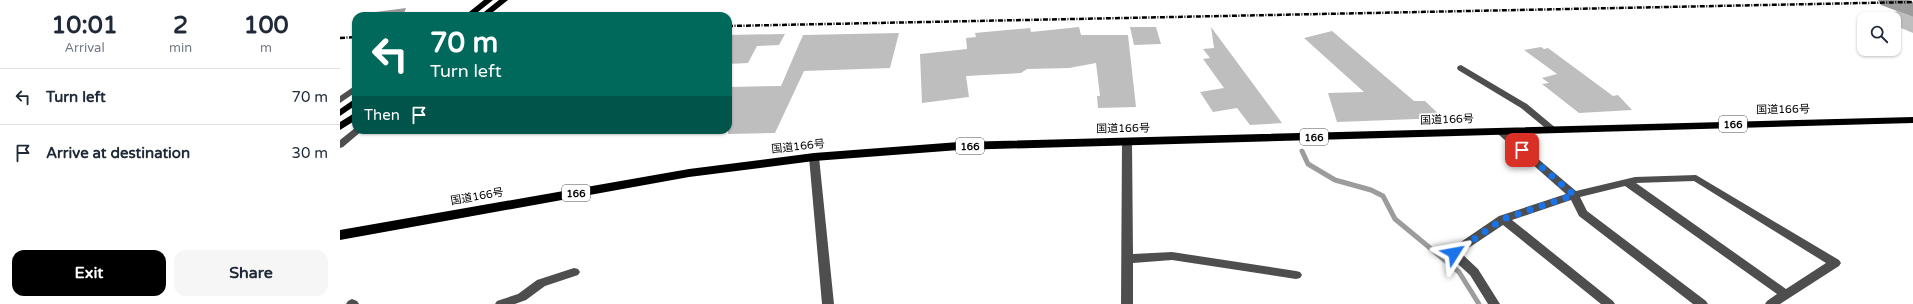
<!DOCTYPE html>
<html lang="en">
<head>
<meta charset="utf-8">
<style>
  body { margin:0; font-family:"Varela Round","Noto Sans JP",sans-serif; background:#f6f6f7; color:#1f2937; height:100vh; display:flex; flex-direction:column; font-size:15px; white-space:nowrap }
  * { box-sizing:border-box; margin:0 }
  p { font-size:13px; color:#747a83 }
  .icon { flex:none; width:22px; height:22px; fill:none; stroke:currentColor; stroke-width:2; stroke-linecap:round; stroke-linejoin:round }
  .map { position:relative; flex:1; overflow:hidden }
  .drawer { display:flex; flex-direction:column; background:#fff; width:340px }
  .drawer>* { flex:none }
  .hud { position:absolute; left:12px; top:12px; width:380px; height:122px; border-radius:12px; box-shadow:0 1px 3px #0004; background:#00695c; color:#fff; overflow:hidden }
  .tools { position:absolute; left:1517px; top:12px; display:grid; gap:8px }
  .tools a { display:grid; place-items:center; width:44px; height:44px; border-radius:8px; background:#fff; box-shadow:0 1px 3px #0004; font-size:20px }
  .pin { position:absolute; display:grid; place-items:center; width:34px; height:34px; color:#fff; margin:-17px; border-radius:8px; box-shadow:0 2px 6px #0006 }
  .me { position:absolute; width:44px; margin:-22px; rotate:56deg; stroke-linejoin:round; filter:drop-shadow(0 0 3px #0008) }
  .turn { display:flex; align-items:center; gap:14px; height:84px; padding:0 12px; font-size:18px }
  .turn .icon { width:52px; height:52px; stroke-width:2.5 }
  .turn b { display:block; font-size:28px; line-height:34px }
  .then { display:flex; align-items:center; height:38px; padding:0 12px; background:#0003; gap:8px; font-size:15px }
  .eta { display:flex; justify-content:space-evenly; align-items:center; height:68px; text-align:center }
  .eta b { font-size:24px; font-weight:700; line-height:28px }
  .primary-button { display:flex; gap:8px; margin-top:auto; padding:8px 12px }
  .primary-button a { flex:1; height:46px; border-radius:12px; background:#000; color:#fff; font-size:16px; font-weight:700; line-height:46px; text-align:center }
  .primary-button a+a { background:#f6f6f7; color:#1f2937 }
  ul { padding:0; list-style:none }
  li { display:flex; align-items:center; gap:12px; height:56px; padding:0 12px; border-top:1px solid #e0e1e3 }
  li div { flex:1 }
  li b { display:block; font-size:15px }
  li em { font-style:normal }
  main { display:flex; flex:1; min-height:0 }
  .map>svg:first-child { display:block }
  .water { fill:#9c9c9c }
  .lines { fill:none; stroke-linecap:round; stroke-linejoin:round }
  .stream { stroke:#9c9c9c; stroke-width:5 }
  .river { fill:#9c9c9c; fill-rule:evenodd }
  .building { fill:#bebebe }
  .minor { fill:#4e4e4e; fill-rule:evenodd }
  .major { fill:#000; fill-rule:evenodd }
  .highway { fill:#000; fill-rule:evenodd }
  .rail { stroke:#000; stroke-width:2.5; stroke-dasharray:5 1.5 1 1.5; stroke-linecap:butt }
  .route { stroke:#1a73e8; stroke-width:7; stroke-dasharray:0 12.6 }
  .labels { text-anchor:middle; stroke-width:3.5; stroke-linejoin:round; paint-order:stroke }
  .shield { fill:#fff; stroke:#4c4c4c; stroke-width:1 }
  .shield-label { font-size:10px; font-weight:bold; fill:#000 }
  .street-label { font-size:11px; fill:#000; stroke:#fff }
</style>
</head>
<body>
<main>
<section class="drawer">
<div class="eta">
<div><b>10:01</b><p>Arrival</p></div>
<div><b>2</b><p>min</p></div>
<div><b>100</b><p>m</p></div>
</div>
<ul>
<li><svg class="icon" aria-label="left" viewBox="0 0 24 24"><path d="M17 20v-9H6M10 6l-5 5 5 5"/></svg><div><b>Turn left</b></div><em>70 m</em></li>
<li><svg class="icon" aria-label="arrive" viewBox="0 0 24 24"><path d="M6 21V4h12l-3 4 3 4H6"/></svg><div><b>Arrive at destination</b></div><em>30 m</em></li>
</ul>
<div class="primary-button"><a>Exit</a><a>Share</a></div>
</section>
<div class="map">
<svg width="1573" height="304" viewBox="0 0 1573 304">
  <rect width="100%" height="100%" fill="#fff"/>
  <path class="water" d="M 66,8 L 63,16 L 26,16 L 28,13 Z"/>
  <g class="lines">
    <path class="stream" d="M 962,151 L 968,164 L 995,180 L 1031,190 L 1043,196 L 1055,219 L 1119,272 L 1139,304"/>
    <path class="river" d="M 1538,0 L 1568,0 L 1573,2 L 1573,17 L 1541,5 Z"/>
  </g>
  <path class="building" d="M 1558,11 L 1573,17 L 1573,33 L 1554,25 L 1554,19 L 1537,17 Z
    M 739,27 L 741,35 L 788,35 L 796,107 L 758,108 L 757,96 L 760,96 L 756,63 L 729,68 L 687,69 L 681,73 L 626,76 L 629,97 L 582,103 L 580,54 L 627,49 L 626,38 L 636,37 L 635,33 L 690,28 L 691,32 Z
    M 790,27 L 816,27 L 821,44 L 794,45 Z
    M 871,27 L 942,123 L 910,125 L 897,108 L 873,112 L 860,92 L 884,88 L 863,59 L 870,58 L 863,49 L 874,48 Z
    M 992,31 L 1074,101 L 1085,101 L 1103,118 L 997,122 L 988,93 L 1024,92 L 964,38 Z
    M 559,33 L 550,68 L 464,71 L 435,133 L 388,134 L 388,87 L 441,86 L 463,35 Z
    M 445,34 L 439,45 L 417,46 L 408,63 L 388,64 L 388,35 Z
    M 1201,47 L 1204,49 L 1208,48 L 1273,96 L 1278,95 L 1292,110 L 1239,113 L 1202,84 L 1209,83 L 1202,78 L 1217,74 L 1184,50 Z"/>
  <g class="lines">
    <path class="minor" d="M 1121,65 L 1187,104 L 1217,129 L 1212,132 L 1209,131 L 1181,108 L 1118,70 L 1117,68 L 1118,66 Z
      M 16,85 L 16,92 L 0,103 L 0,96 Z
      M 15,128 L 16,128 L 16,130 L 23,130 L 3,147 L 0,148 L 0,140 Z
      M 1161,129 L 1164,130 L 1236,191 L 1295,177 L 1356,175 L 1499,260 L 1501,263 L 1499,266 L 1440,304 L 1425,304 L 1427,301 L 1437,294 L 1285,186 L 1240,197 L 1247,211 L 1366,301 L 1368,304 L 1353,304 L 1239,216 L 1231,200 L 1172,220 L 1273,301 L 1275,304 L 1261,304 L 1163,225 L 1121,253 L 1138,269 L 1160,304 L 1148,304 L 1130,275 L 1109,256 L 1107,253 L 1109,250 L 1159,216 L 1226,194 L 1158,134 L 1156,132 ZM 1354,181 L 1486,263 L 1446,289 L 1296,183 Z
      M 787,139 L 792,142 L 793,254 L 832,252 L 956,271 L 960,272 L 962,275 L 960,278 L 956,279 L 832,260 L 793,263 L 793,304 L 781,304 L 782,142 Z
      M 474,154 L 479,157 L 494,304 L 482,304 L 469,157 Z
      M 234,268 L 238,269 L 240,272 L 238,275 L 205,286 L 186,300 L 175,304 L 155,304 L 157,301 L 178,294 L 197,280 Z
      M 12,299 L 17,301 L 19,304 L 6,304 L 8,301 Z"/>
    <path class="major" d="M 144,0 L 153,0 L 133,16 L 124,16 Z
      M 159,0 L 168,0 L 148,16 L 139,16 Z
      M 16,98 L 16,105 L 0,116 L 0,109 Z
      M 16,112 L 16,120 L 0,130 L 0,122 Z"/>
    <path class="highway" d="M 1573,117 L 1573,123 L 619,150 L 474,161 L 349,177 L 0,240 L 0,230 L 349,169 L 474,153 L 619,142 Z"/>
    <path class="rail" d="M 388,26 L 1573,2
      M 0,38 L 16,37"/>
  </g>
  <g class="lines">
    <path class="route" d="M 1114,253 L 1163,219 L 1234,195 L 1182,150"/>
  </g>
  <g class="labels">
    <g class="shield">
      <rect x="1379" y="116" width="28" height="16" rx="3"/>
      <rect x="960" y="129" width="28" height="16" rx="3"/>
      <rect x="616" y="138" width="28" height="16" rx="3"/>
      <rect x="222" y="185" width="28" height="16" rx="3"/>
    </g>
    <g class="shield-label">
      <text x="1393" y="128">166</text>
      <text x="974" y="141">166</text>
      <text x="630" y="150">166</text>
      <text x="236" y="197">166</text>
    </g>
    <g class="street-label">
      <text transform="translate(1443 109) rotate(-1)" y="4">国道166号</text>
      <text transform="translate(1107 119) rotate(-2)" y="4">国道166号</text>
      <text transform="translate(783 128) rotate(-1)" y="4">国道166号</text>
      <text transform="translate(458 146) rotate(-6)" y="4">国道166号</text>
      <text transform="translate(137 196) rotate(-10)" y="4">国道166号</text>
    </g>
  </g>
</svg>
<div class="tools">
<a><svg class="icon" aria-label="search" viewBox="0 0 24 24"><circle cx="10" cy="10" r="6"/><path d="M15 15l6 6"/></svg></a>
</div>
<div class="pin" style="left:1182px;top:150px;background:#d93025"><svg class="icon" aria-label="arrive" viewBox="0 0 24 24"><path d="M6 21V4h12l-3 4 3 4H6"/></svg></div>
<svg class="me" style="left:1114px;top:253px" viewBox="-20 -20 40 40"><path d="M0-17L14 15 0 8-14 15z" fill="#1a73e8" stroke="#fff" stroke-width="4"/></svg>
<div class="hud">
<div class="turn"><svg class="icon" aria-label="left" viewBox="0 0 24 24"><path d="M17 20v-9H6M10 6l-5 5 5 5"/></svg><div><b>70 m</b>Turn left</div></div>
<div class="then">Then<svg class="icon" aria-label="arrive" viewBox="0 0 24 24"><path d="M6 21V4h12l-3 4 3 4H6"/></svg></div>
</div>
</div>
</main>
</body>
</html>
